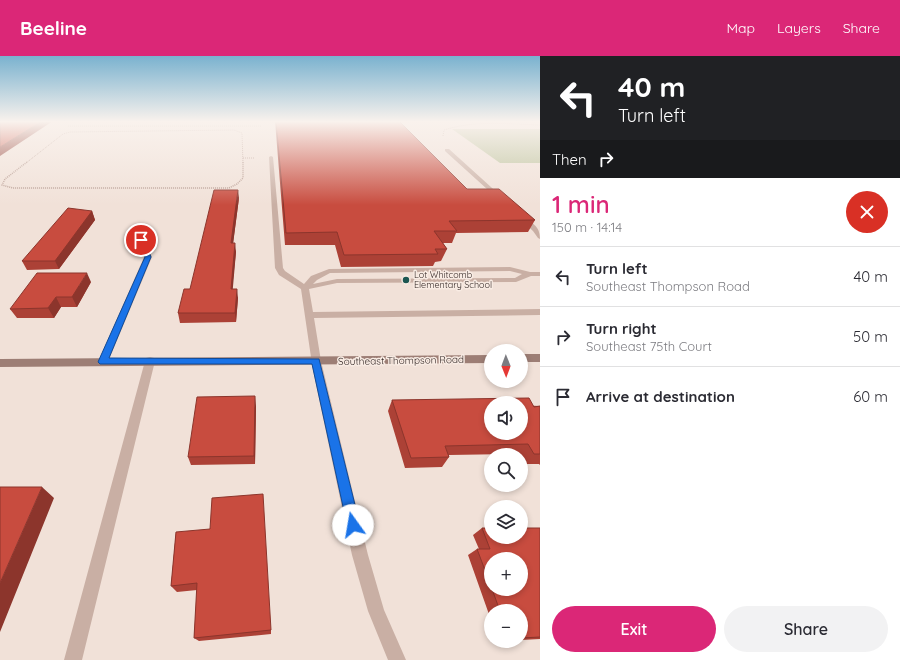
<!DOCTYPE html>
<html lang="en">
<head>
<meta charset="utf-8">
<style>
  body { margin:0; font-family:Quicksand,sans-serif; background:#f2f2f3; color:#2b2b33; height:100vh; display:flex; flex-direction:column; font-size:15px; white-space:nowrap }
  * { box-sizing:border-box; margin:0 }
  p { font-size:13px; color:#7c7c81 }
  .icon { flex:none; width:22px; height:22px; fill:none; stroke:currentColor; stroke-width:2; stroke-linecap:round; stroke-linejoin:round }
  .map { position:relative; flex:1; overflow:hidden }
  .sheet { display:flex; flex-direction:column; background:#fff; width:360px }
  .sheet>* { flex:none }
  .guide { background:#202124; color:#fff; overflow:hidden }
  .needle { width:26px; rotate:179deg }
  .controls { position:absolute; left:484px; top:288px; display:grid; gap:8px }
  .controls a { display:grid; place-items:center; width:44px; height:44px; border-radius:50%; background:#fff; box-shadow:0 2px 6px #0003; font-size:20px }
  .pin { position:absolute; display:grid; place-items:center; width:34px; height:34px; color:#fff; margin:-17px; border:2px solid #fff; border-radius:50%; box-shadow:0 1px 4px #0007 }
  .me { position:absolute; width:44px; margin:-22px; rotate:347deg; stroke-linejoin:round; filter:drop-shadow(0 0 3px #0008) }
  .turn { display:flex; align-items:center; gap:14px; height:84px; padding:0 12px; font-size:18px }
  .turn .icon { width:52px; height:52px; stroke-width:2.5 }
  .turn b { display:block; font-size:28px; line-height:34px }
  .then { display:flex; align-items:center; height:38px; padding:0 12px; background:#0003; gap:8px; font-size:15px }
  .round { display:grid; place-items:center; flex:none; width:42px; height:42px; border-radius:21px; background:#f2f2f3 }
  .summary { display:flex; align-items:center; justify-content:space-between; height:68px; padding:0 12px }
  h1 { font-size:24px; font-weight:600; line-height:30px; color:#db2777 }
  .action { display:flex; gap:8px; margin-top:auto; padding:8px 12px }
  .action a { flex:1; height:46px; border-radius:24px; background:#db2777; color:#fff; font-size:16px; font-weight:600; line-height:46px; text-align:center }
  .action a+a { background:#f2f2f3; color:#2b2b33 }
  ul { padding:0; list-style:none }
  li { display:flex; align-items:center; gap:12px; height:60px; padding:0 12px; border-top:1px solid #e1e1e2 }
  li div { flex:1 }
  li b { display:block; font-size:15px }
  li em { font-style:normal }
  header { display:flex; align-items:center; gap:24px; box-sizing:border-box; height:56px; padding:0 20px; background:#db2777; color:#fff }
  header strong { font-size:19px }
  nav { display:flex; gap:22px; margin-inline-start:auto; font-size:14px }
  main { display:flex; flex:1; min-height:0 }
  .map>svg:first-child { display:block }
  .green { fill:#b9c098 }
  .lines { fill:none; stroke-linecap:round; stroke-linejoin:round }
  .path-far1 { stroke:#b5998e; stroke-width:1; stroke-dasharray:1 1; stroke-linecap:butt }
  .path { stroke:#b5998e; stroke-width:1.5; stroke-dasharray:1 1; stroke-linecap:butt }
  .lane { fill:#c9afa4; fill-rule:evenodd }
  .street { fill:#c9afa4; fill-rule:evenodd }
  .secondary { fill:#9d7e75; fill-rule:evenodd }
  .wall { fill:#ac4136; fill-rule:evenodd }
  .shaded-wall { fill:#8c352c }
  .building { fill:#c84c3f; stroke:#8c352c; fill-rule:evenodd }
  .route { fill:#1a73e8; stroke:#114b97 }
  .poi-dot { fill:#1b5651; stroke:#f9ece4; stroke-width:1.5 }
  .labels { text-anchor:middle; stroke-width:3; stroke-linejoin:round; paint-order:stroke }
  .far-poi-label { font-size:9px; fill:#342826; stroke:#f9ece4; text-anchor:start }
  .street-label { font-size:10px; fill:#342826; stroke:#f9ece4 }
</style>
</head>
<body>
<header>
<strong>Beeline</strong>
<nav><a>Map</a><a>Layers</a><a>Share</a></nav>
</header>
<main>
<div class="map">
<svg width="540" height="604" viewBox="0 0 540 604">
  <rect width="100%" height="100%" fill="#f1e1d8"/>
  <path class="green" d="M 452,73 L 540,73 L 540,107 L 500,107 Z"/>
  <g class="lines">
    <path class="path-far1" d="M 68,70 L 261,70
      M 443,80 L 444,74 C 475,64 508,68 540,69
      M 243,102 L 254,102
      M 26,107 L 63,78 L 70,76 L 234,74 L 242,77 L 243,107"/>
    <path class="path" d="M 27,106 L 5,123 L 2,129 L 13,132 L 229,132 L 237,128 L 243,122 L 243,106"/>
    <path class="lane" d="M 445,93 L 449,93 L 502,141 L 502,143 L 498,143 L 445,95 Z
      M 271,100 L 273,101 L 283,212 L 285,215 L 304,228 L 311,220 L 329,213 L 510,211 L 530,216 L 540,216 L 540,220 L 531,220 L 516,226 L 337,227 L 309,233 L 313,256 L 540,253 L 540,259 L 314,262 L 321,305 L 320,308 L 312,308 L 301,233 L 279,219 L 275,212 L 269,101 ZM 510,215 L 522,218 L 515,222 L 337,223 L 313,228 L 317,224 L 330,217 Z
      M 520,161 L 524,161 C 533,168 540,170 540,183 L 538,182 L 533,175 L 520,163 Z
      M 150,301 L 154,302 L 155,305 L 82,604 L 64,604 L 145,305 L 146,302 Z"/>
    <path class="street" d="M 141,181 L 144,183 L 152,201 L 108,306 L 107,309 L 99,309 L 98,306 L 144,201 L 138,183 Z
      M 316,301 L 320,302 L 321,305 L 368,499 L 384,554 L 406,604 L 388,604 L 368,555 L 352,499 L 311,305 L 312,302 Z"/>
    <path class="secondary" d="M 521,298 L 540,298 L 540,306 L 521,306 Z
      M 491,299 L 491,307 L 0,311 L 0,303 Z"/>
  </g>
  <path class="wall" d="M 275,65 L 399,65 L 467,133 L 535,164 L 528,176 L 456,177 L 452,187 L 443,187 L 447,193 L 441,205 L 435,206 L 433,210 L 341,211 L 335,189 L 285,189 Z
    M 239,142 L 233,187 L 236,196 L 232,233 L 238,242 L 236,266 L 180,267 L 178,257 Z
    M 92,155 L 95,164 L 59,213 L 27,214 L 22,205 Z
    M 91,226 L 77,251 L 61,251 L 54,262 L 17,262 L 10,253 Z
    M 392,344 L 540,350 L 540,409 L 539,408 L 522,408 L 521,406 L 521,399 L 517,399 L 517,398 L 449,399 L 449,401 L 442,411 L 405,412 L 388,355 Z
    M 256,350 L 255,408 L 191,409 L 188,401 Z
    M 482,472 L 540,472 L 540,583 L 521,584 L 521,555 L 491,555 L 491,564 L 468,499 L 477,493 L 479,493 L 473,479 ZM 491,503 L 521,533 L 491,533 Z
    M 176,476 L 271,574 L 271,578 L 199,585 L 194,582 L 197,534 L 177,536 L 171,530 Z"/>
  <path class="shaded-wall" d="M 42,65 L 53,65 L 0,100 L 0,91 Z
    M 238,134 L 239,142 L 232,196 L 231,187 Z
    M 92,155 L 95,164 L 59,213 L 55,205 Z
    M 235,187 L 236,196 L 232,242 L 231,233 Z
    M 87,217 L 91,226 L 77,251 L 72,241 Z
    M 237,233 L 238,242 L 236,266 L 235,257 Z
    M 56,241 L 61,251 L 54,262 L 48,252 Z
    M 255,340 L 256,350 L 255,408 L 254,400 Z
    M 42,431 L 54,442 L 0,576 L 0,527 Z"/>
  <path class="building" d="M 0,65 L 42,65 L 0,91 Z
    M 276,65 L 399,65 L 467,133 L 499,133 L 535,164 L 449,165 L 457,175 L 434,175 L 447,193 L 435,193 L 438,198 L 344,199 L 337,176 L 286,177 Z
    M 214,134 L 238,134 L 231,187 L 235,187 L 231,233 L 237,233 L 235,257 L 178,257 L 184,233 L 190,233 Z
    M 68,152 L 92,155 L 55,205 L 22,205 Z
    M 37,217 L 87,217 L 72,241 L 56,241 L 48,252 L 10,253 Z
    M 255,340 L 254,400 L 188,401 L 197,341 Z
    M 529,342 L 534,351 L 540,350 L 540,398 L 534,398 L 528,388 L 445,390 L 449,401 L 411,402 L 392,344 ZM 491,347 L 521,347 L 521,377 L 491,377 Z
    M 0,431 L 42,431 L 0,527 Z
    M 263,438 L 271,574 L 194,582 L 197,527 L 171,530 L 176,476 L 210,473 L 212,442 Z
    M 482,472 L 491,472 L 491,481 L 521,481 L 521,472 L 540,472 L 540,581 L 521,582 L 521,555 L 500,555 L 492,533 L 521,533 L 521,503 L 491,503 L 491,530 L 477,493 L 490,493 Z"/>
  <linearGradient id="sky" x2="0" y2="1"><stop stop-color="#7ab2cf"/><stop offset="0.44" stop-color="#f9f2ed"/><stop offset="1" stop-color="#f9f2ed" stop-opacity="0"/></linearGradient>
  <rect width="540" height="149" fill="url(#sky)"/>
  <path class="route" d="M 139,182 L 144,184 L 151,201 L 109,302 L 319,303 L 360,469 L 358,474 L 353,475 L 349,474 L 347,469 L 312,308 L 100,308 L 98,306 L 145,201 L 138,184 Z"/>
  <circle class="poi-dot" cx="406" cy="224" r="4"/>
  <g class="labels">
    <g class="far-poi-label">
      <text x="414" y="222">Lot Whitcomb<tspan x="414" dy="10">Elementary School</tspan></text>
    </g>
    <g class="street-label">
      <text transform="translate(401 304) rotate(-1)" y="4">Southeast Thompson Road</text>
    </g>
  </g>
</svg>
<div class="controls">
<a><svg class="needle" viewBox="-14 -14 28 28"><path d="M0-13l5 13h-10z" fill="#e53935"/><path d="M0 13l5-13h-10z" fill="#7c7c81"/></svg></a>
<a><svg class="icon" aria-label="sound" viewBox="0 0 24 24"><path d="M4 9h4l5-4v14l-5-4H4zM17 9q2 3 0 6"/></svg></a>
<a><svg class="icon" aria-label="search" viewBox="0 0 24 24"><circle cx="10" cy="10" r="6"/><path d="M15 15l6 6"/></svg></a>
<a><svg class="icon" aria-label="layers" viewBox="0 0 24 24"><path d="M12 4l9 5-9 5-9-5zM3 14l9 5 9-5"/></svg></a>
<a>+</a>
<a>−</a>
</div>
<div class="pin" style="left:141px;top:184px;background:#d93025"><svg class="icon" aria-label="arrive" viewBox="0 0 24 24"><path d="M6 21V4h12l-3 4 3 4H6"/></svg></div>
<svg class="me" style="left:353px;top:469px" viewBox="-20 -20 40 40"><circle r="19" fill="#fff"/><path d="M0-13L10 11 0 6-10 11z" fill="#1a73e8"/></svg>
</div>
<section class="sheet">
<div class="guide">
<div class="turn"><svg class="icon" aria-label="left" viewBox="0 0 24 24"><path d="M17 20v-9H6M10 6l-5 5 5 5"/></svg><div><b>40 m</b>Turn left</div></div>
<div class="then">Then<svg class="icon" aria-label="right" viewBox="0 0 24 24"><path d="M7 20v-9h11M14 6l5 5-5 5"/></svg></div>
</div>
<div class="summary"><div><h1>1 min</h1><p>150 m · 14:14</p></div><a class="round" style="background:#d93025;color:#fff"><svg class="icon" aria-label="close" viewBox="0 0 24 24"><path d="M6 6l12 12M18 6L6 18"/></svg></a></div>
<ul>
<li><svg class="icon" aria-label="left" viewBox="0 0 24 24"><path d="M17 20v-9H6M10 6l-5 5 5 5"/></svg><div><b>Turn left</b><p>Southeast Thompson Road</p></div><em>40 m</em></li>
<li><svg class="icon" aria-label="right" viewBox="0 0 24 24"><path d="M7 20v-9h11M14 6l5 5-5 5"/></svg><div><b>Turn right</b><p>Southeast 75th Court</p></div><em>50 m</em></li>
<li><svg class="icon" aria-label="arrive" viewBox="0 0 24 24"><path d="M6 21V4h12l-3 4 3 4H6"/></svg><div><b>Arrive at destination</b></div><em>60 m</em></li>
</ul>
<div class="action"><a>Exit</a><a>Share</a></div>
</section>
</main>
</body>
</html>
